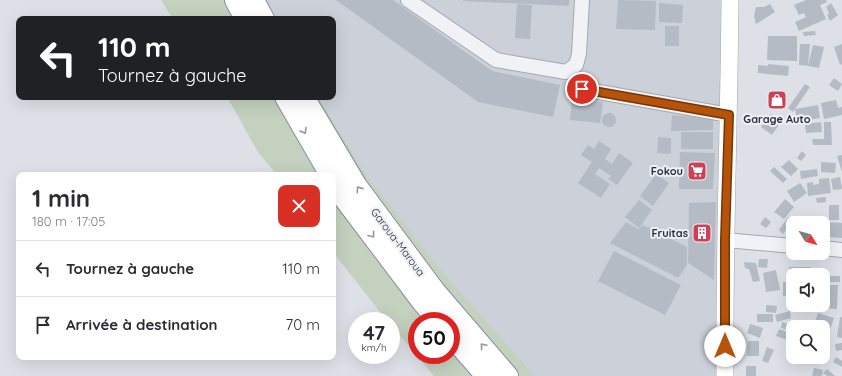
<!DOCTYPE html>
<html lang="fr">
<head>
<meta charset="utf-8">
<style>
  body { margin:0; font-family:Quicksand,sans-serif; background:#f2f2f3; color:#2b2b33; height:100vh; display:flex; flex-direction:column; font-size:15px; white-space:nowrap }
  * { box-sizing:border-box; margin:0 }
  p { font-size:13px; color:#7c7c81 }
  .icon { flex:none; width:22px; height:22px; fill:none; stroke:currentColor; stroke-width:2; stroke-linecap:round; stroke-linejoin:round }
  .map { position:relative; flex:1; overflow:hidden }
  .panel { position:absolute; left:16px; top:172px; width:320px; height:188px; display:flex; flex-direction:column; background:#fff; border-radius:8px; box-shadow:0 4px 16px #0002 }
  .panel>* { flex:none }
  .hud { position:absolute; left:16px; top:16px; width:320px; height:84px; border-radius:8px; box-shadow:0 4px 16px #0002; background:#202124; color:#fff; overflow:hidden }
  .needle { width:26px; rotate:127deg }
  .controls { position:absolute; left:786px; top:216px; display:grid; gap:8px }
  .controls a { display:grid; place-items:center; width:44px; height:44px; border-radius:8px; background:#fff; box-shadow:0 4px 16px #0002; font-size:20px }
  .speed { position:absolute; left:348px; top:312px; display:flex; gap:8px; font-size:20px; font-weight:700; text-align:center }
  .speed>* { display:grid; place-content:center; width:52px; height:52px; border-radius:50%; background:#fff; box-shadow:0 4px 16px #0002; line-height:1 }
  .speed small { font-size:10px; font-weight:400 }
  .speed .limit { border:6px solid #d22; background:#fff; color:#111 }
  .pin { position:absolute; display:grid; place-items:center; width:34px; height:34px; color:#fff; margin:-17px; border:2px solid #fff; border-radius:50%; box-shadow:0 1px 4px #0007 }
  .me { position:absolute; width:44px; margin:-22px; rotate:0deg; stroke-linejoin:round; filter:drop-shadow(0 0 3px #0008) }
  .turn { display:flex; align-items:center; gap:14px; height:84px; padding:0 16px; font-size:18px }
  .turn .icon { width:52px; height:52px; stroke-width:2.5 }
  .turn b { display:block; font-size:28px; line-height:34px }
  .round { display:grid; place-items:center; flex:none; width:42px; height:42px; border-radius:8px; background:#f2f2f3 }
  .headline { display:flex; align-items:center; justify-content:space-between; height:68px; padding:0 16px }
  h1 { font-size:24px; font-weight:700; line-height:30px }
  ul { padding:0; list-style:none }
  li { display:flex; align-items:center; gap:12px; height:56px; padding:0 16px; border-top:1px solid #e1e1e2 }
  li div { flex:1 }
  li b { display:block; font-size:15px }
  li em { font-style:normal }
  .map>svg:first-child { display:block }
  .built { fill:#cbd0d9 }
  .green { fill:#c3d1be; fill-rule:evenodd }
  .building { fill:#b4bbc4 }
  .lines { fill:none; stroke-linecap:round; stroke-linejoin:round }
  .minor-casing { stroke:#a3a8b1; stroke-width:16 }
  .major-casing { stroke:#9da6b3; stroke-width:18 }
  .highway-casing { stroke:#858f9e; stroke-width:22 }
  .minor { stroke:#f0f2f6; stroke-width:14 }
  .major { stroke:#fff; stroke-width:17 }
  .highway { stroke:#fff; stroke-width:20 }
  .oneway { stroke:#93979e }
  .route-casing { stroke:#753606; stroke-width:10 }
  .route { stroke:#b45309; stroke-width:7 }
  .labels { text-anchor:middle; stroke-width:4; stroke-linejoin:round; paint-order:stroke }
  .poi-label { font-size:11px; font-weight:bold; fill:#272f3e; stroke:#edf0f5; text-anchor:end }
  .street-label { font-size:11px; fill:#272f3e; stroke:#edf0f5 }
</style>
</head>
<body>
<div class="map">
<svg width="842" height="376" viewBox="0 0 842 376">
  <rect width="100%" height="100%" fill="#dde1e7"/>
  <path class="built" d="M 263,0 L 735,0 L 734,376 L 535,376 L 448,278 L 367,176 L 319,97 L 333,97 L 333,19 L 273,19 Z"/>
  <path class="green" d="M 161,0 L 263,0 L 273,19 L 173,19 Z
    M 227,97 L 319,97 L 367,176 L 448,278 L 535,376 L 434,376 L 391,325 L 391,321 L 388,321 L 384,317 L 333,252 L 333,175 L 277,175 L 258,152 ZM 417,321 L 451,321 L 451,355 L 417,355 Z"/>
  <path class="building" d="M 336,0 L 393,0 L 492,71 L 560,85 L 553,117 L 478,102 Z
    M 463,0 L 569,0 L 569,6 L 463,1 Z
    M 618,0 L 656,1 L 655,30 L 616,29 Z
    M 806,0 L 826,0 L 827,2 L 820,5 L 826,19 L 799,31 L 795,22 L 806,17 L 804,13 L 799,15 L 794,5 Z
    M 659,3 L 683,5 L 682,23 L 659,22 Z
    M 831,3 L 838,15 L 830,21 L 827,15 L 829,13 L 826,7 Z
    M 517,4 L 532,5 L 530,39 L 515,38 Z
    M 770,4 L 775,12 L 756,24 L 754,16 L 756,7 L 764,7 Z
    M 665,26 L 679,26 L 679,46 L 665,46 Z
    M 815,31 L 816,35 L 804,36 L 803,32 Z
    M 768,36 L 797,36 L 797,61 L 767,60 Z
    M 800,44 L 810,44 L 808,66 L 799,65 Z
    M 842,44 L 842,64 L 840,65 L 834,47 Z
    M 813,45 L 824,47 L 819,68 L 808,66 Z
    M 768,64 L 789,66 L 788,76 L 758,73 L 758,65 L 768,66 Z
    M 834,78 L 842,84 L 838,91 L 829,85 Z
    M 805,84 L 810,87 L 793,112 L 788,108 Z
    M 572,99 L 603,102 L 600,123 L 570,120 Z
    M 836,100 L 838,108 L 842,107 L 842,115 L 824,119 L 821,103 Z
    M 818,105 L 820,118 L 797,122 L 795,109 Z
    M602 120a7 7 0 1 1 14 0a7 7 0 1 1-14 0Z
    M 771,114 L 781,122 L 772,135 L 761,127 Z
    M 672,115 L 713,119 L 713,130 L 671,131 Z
    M 821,122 L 822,132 L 806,133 L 805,124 Z
    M 824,122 L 831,122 L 832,145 L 813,145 L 812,139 L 824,139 Z
    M 681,132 L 713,132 L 713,149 L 681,149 Z
    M 658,137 L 671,138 L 671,154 L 657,153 Z
    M 599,141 L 611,149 L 605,159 L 612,164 L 619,153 L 633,163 L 617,185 L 608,179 L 611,176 L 599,168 L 595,174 L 610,184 L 601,198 L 578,183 L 592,162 L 581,155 L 588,145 L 594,149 Z
    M 802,151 L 806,155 L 801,161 L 797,158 Z
    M 680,152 L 715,153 L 713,189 L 679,189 Z
    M 842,155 L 842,172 L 837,156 Z
    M 789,160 L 798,169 L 791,176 L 781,167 Z
    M 821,162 L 836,163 L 835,173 L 821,172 Z
    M 774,167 L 787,179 L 783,183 L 770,171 Z
    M 817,169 L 818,176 L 801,179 L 800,171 Z
    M 656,174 L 669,183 L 653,206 L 640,196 Z
    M 840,177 L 842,189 L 833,190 L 831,179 Z
    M 829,178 L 831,193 L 808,196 L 807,183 L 813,182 L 813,185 L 819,184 L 819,179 Z
    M 800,183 L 807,193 L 794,202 L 787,191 Z
    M 826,197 L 826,202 L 817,203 L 816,198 Z
    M 785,199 L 794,207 L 784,219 L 774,212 Z
    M 639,200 L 652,210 L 639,228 L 625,217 Z
    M 716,202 L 714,280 L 688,263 L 689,203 Z
    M 829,205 L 839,205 L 839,220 L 829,220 Z
    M 765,217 L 771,222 L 766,228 L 760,224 Z
    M 788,217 L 793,221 L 783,234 L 779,230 Z
    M 626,222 L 638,229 L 637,230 L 643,225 L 687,247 L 687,265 L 678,278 L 610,243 Z
    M 828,222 L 842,223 L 842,238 L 827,237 Z
    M 614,251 L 681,285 L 665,315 L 598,281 Z
    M 759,259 L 768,259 L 767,268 L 758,267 Z
    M 744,262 L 756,263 L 760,281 L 753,282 L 749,269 L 745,268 Z
    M 789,267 L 811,267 L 812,273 L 790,274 Z
    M 776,270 L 780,290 L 766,292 L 763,273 Z
    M 825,276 L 840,276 L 840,282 L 825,282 Z
    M 783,282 L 791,282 L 791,285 L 793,285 L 793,296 L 783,296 Z
    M 823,285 L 838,285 L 837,309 L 820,308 L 821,305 L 823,305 Z
    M 766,305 L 777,306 L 776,313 L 766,312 Z
    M 790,311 L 791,318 L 777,322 L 775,315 Z
    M 818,313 L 834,318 L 829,333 L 823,331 L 823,327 L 813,327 Z
    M 757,314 L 773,314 L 773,322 L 757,322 Z
    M 840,317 L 842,317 L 842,338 L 837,337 Z
    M 782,322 L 791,325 L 791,327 L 793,327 L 793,331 L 781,328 Z
    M 750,324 L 763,328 L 760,338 L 747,333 Z
    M 779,329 L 793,334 L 793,342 L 776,336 Z
    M 748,341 L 759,341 L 759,356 L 747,356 Z
    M 842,343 L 842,350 L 836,351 L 835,344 Z
    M 767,347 L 774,350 L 768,363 L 762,361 Z
    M 836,357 L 842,361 L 842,367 L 833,362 Z
    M 746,366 L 756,366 L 756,376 L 746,376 Z
    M 814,368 L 823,370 L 822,376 L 812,376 Z
    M 827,369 L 835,376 L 827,376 L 823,373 Z"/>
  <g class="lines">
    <defs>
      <path id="minor" d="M 408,0 L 496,60 L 566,72 L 576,65 L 579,54 L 582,0
        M 582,89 L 729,115
        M 725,240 L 793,246
        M 823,248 L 842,250"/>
      <path id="major" d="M 725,376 C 724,251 729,125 730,0"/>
      <path id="highway" d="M 235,0 L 245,19
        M 254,0 L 264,19
        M 285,97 L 330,175
        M 304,97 L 357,186 L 435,291 L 508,376
        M 333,180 L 342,196 L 422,302 L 438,321
        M 451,336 L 486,376"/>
    </defs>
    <use href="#minor" class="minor-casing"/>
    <use href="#major" class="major-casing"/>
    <use href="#highway" class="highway-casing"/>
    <use href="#minor" class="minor"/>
    <use href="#major" class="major"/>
    <use href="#highway" class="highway"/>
  </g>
  <defs><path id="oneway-chevron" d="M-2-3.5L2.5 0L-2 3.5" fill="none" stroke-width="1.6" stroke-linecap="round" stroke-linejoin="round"/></defs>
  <g class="oneway">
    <use href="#oneway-chevron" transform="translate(304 131) rotate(59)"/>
    <use href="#oneway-chevron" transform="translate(359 189) rotate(-125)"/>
    <use href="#oneway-chevron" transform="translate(372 235) rotate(53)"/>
    <use href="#oneway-chevron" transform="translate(483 346) rotate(-131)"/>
  </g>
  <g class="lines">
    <defs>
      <path id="route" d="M 582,89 L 729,115 L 725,240 L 725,346"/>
    </defs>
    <use href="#route" class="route-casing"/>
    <use href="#route" class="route"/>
  </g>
  <defs>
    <symbol id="shop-square" viewBox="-11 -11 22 22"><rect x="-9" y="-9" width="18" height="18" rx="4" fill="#ce4058" stroke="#edf0f5"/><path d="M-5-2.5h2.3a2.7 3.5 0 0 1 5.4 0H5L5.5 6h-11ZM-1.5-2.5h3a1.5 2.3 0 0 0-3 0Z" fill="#fff"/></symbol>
    <symbol id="supermarket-square" viewBox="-11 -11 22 22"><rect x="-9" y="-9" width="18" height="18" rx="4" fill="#ce4058" stroke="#edf0f5"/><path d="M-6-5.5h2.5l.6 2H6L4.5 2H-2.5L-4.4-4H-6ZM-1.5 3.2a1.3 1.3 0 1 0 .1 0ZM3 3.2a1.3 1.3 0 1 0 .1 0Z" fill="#fff"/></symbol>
    <symbol id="building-square" viewBox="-11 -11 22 22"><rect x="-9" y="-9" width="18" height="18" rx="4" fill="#ce4058" stroke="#edf0f5"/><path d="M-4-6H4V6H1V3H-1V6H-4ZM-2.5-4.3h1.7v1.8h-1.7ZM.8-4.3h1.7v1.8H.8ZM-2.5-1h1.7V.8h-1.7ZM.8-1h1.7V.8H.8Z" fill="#fff"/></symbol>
  </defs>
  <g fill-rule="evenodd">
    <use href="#shop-square" x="766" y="89" width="22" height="22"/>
    <use href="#supermarket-square" x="686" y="160" width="22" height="22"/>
    <use href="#building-square" x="691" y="222" width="22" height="22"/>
  </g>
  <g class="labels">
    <g class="poi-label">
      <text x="777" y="123" text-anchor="middle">Garage Auto</text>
      <text x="683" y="175">Fokou</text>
      <text x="688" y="237">Fruitas</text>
    </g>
    <g class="street-label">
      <text transform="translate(398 242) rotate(53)" y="4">Garoua-Maroua</text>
    </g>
  </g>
</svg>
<div class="controls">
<a><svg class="needle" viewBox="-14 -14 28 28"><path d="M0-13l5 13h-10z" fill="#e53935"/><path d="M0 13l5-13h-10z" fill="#7c7c81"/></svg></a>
<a><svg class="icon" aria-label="sound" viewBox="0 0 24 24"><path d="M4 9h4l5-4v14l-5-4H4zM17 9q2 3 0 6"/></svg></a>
<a><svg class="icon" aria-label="search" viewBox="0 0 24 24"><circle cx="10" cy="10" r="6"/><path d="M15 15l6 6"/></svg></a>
</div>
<div class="speed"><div>47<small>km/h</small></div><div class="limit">50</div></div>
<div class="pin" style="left:582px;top:89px;background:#d93025"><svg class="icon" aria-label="arrive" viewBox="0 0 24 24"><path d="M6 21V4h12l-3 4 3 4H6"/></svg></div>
<svg class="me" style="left:725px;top:346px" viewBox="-20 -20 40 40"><circle r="19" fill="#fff"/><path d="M0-13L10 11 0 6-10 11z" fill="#b45309"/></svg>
<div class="hud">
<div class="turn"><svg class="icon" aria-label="left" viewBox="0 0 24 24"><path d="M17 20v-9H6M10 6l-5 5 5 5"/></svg><div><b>110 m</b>Tournez à gauche</div></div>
</div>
<section class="panel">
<div class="headline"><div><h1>1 min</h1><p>180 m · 17:05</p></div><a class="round" style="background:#d93025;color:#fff"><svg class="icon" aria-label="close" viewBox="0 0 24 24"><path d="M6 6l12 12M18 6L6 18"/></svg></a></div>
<ul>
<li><svg class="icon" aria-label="left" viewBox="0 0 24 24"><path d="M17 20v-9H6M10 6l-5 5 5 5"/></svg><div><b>Tournez à gauche</b></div><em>110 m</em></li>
<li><svg class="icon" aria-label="arrive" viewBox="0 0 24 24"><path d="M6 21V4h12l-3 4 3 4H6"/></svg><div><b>Arrivée à destination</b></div><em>70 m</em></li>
</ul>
</section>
</div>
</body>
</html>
